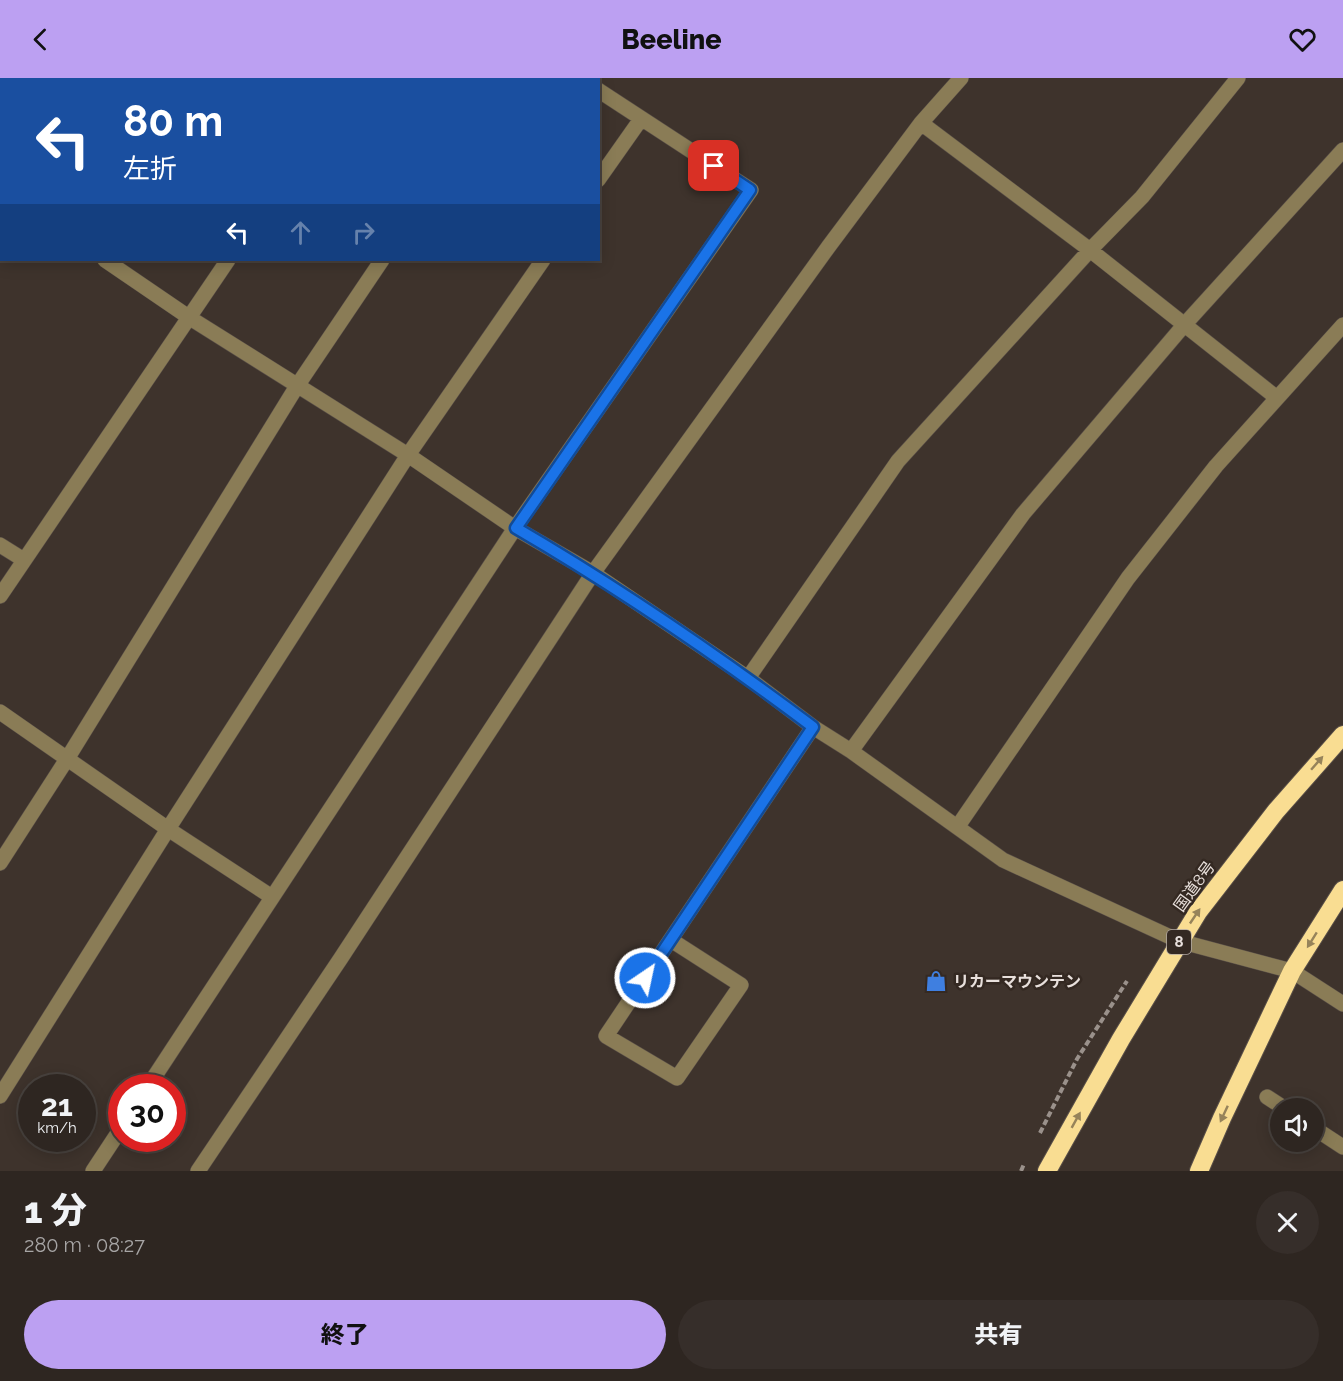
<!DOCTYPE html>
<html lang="ja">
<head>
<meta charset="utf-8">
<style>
  body { margin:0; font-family:Raleway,"Noto Sans JP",sans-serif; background:#362e2a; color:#f1f3f6; height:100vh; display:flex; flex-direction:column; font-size:22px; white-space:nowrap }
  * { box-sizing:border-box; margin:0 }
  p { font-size:20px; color:#a7a5a5 }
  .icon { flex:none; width:33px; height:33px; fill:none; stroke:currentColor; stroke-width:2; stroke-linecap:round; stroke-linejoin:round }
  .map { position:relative; height:1093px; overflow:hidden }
  .drawer { display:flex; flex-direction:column; background:#2e2621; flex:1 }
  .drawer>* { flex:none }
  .guide { position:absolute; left:0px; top:0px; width:600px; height:183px; box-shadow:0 3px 15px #0003,0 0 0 2px #49433f; background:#1a4fa0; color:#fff; overflow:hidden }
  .fabs { position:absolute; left:1270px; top:1020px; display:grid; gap:12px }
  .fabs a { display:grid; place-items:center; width:54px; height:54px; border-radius:50%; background:#2e2621; box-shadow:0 3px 15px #0003,0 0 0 2px #49433f; font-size:30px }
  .speed { position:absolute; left:18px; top:996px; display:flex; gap:12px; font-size:30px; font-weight:700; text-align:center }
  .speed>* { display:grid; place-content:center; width:78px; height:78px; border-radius:50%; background:#2e2621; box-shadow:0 3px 15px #0003,0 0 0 2px #49433f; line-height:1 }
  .speed small { font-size:15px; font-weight:400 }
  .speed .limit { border:9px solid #d22; background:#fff; color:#111 }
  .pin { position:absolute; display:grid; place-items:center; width:51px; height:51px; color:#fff; margin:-26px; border-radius:12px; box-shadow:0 3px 9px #0006 }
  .me { position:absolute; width:66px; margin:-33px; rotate:34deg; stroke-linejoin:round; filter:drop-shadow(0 0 4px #0008) }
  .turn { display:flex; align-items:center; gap:21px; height:126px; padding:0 24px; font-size:27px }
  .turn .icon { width:78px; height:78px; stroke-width:2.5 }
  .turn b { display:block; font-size:42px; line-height:51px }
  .lanes { display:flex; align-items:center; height:57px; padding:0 24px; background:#0003; justify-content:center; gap:30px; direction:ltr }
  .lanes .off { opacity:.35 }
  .round { display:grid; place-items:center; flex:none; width:63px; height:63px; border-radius:32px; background:#362e2a }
  .head { display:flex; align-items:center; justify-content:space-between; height:102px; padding:0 24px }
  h1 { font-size:36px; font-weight:800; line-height:45px }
  .cta { display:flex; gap:12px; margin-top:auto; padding:12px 24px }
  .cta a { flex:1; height:69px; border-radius:36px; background:#bca0f2; color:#111; font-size:24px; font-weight:800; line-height:69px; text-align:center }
  .cta a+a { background:#362e2a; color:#f1f3f6 }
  header { display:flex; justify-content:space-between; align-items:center; height:78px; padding:0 24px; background:#bca0f2; color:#111; font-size:27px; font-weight:800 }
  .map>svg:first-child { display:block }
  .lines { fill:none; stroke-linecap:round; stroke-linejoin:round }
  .minor-casing { stroke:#594f48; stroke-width:16 }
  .highway-casing { stroke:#594f48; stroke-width:20 }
  .path { stroke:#9a918b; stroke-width:4; stroke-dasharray:6 3; stroke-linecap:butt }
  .minor { stroke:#8a7c56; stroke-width:15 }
  .highway { stroke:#f9dd92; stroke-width:18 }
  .oneway { fill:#96835a }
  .route-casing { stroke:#114b97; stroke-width:15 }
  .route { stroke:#1a73e8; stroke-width:10 }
  .labels { text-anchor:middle; stroke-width:5; stroke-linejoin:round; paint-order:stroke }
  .shield { fill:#342922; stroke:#b2a9a4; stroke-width:1.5 }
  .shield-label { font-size:15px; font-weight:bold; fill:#e8e0dc }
  .street-label { font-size:16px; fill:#e8e0dc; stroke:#342922 }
  .poi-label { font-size:16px; font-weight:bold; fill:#e8e0dc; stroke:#342922; text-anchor:start }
</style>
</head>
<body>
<header><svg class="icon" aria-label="back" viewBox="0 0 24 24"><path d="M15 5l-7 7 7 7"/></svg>Beeline<svg class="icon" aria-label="heart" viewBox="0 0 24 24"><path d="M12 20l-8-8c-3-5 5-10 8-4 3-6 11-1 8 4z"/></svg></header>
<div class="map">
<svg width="1343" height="1093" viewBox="0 0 1343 1093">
  <rect width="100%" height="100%" fill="#3e332c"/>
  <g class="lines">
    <defs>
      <path id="minor" d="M 582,0 L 584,2
        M 137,2 L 138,0
        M 345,2 L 346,0
        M 504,2 L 505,0
        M 921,45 L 1090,172 L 1277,320
        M 598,102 L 641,41
        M 0,111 L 2,112
        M 105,182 L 190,240 L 408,377 L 515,450 L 593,495 L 748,600 L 813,649 L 851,673 L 1003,782 L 1179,863 L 1292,893 L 1343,926
        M 0,467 L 24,482
        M 0,518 L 228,182
        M 748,600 L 898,383 L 1090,172 L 1142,119 L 1238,0
        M 0,634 L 168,751 L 272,819
        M 851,673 L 1023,436 L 1185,246 L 1343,72
        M 958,748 L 1128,500 L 1216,388 L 1343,247
        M 0,785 L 67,681 L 297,308 L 382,182
        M 671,862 L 741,907 L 677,1000 L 606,958 L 813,649
        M 147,1010 L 515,450 L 751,112 L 598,12
        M 0,1018 L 168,751 L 408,377 L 543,182
        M 1267,1019 L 1284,1030
        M 1314,1050 L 1343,1069
        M 93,1093 L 122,1049
        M 198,1093 L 341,880 L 593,495 L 829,168 L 921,45 L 961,0"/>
      <path id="highway" d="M 1047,1093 L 1121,961 L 1198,834 L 1276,733 L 1343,657
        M 1199,1093 L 1222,1040 L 1292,893 L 1343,812"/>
    </defs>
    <use href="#minor" class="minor-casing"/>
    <use href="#highway" class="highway-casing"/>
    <path class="path" d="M 1040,1055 L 1077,981 L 1127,903
      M 1021,1093 L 1024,1086"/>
    <use href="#minor" class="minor"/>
    <use href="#highway" class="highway"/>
  </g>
  <defs><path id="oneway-solid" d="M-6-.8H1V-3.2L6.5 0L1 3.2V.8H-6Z" transform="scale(1.5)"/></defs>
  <g class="oneway">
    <use href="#oneway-solid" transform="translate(1317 685) rotate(-49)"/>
    <use href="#oneway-solid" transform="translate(1195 838) rotate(-56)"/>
    <use href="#oneway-solid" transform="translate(1312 862) rotate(122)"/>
    <use href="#oneway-solid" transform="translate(1224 1036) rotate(115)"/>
    <use href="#oneway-solid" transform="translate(1076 1042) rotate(-61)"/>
  </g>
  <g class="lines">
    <defs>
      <path id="route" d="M 645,900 L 813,649 C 717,577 619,510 516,450 L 750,112 L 714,88"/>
    </defs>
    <use href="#route" class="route-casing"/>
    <use href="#route" class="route"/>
  </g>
  <defs>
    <symbol id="shop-bare" viewBox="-9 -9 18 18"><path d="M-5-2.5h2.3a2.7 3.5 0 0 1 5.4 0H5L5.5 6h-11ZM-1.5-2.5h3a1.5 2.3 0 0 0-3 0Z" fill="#3f7fe0" stroke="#342922" stroke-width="2.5" paint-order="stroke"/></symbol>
  </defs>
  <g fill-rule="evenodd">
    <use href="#shop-bare" x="921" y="888" width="30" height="30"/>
  </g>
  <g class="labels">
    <rect class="shield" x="1167" y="852" width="24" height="24" rx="4.5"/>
    <g class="shield-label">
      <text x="1179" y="869">8</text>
    </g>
    <g class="street-label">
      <text transform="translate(1194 808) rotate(-54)" y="6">国道8号</text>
    </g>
    <g class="poi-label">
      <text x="953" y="909">リカーマウンテン</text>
    </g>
  </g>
</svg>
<div class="fabs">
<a><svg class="icon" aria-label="sound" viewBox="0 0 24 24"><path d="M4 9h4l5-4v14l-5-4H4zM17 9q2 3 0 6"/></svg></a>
</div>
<div class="speed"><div>21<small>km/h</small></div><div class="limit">30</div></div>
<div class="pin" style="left:714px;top:88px;background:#d93025"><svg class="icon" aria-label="arrive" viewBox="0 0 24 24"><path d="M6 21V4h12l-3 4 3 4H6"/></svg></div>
<svg class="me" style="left:645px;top:900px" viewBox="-20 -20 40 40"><circle r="17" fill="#1a73e8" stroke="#fff" stroke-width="3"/><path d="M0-11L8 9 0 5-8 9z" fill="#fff"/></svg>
<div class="guide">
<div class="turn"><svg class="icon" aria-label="left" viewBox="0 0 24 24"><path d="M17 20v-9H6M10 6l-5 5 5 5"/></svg><div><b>80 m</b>左折</div></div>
<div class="lanes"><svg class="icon" aria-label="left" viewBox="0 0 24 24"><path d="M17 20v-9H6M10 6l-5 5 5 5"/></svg><svg class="icon off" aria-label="ahead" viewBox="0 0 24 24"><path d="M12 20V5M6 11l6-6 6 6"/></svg><svg class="icon off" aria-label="right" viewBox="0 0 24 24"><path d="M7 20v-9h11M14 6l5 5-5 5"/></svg></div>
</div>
</div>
<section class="drawer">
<div class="head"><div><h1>1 分</h1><p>280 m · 08:27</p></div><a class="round"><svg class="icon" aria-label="close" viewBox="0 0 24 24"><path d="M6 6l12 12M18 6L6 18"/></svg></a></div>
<div class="cta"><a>終了</a><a>共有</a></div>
</section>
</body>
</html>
